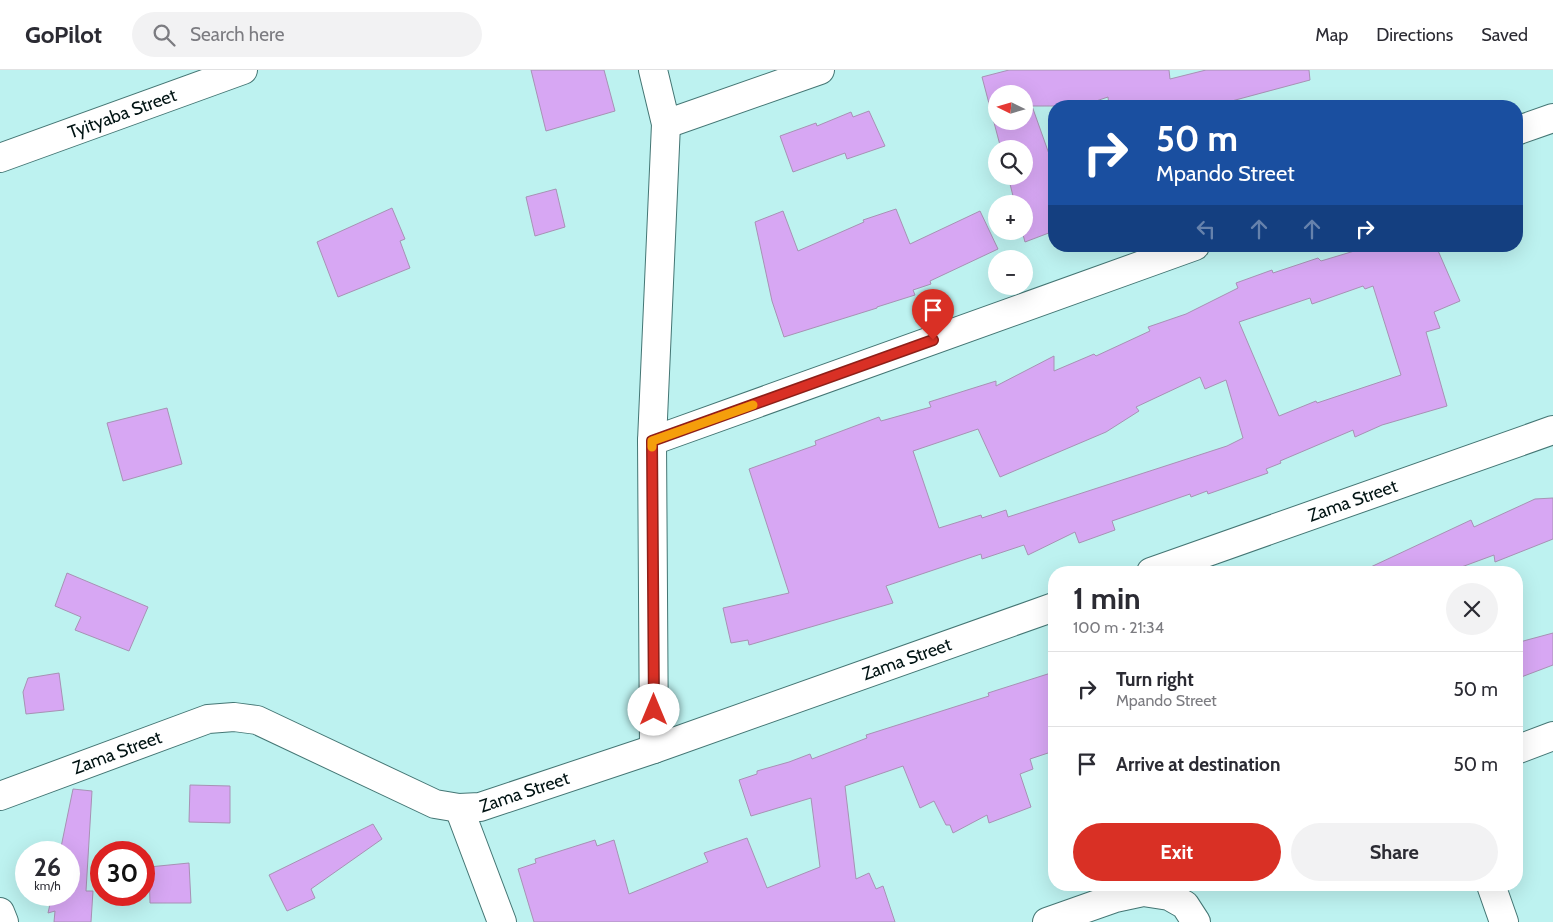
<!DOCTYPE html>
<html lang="en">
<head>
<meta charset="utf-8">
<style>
  body { margin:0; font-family:Cabin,sans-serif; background:#f2f2f3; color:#2b2b33; height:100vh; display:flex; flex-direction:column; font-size:19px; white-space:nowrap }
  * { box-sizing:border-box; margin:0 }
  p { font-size:16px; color:#7c7c81 }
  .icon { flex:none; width:28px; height:28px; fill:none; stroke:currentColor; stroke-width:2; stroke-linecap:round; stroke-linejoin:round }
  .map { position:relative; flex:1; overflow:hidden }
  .side { position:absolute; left:1048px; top:496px; width:475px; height:325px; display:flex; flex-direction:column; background:#fff; border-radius:20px; box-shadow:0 5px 20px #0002 }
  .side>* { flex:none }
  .hud { position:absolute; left:1048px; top:30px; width:475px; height:152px; border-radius:20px; box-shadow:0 5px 20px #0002; background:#1a4fa0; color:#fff; overflow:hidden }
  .needle { width:32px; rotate:275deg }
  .fabs { position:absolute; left:988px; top:15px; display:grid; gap:10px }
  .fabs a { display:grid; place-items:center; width:45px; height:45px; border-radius:50%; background:#fff; box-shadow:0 5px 20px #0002; font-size:25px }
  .speed { position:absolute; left:15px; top:771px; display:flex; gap:10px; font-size:25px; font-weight:700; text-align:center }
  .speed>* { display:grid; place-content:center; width:65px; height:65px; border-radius:50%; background:#fff; box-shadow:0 5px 20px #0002; line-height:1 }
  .speed small { font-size:12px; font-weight:400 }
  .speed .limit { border:8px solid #d22; background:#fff; color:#111 }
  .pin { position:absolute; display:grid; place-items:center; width:42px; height:42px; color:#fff; margin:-51px -21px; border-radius:50% 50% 50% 0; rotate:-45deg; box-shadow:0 0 5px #0007 }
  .pin .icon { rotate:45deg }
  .me { position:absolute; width:55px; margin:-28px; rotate:0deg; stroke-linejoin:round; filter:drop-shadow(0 0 4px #0008) }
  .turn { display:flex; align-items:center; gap:18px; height:105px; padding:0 25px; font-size:22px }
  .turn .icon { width:65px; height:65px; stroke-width:2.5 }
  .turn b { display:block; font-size:35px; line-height:42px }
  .lanes { display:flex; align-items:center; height:48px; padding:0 25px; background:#0003; justify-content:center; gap:25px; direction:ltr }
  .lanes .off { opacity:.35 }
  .round { display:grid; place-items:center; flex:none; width:52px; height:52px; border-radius:26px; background:#f2f2f3 }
  .overview { display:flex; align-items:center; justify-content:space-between; height:85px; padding:0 25px }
  h1 { font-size:30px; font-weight:700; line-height:38px }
  .cta { display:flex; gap:10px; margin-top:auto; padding:10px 25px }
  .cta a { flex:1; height:58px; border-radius:30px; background:#d93025; color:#fff; font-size:20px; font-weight:700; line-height:58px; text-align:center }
  .cta a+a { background:#f2f2f3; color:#2b2b33 }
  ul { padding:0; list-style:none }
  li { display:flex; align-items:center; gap:15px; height:75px; padding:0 25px; border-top:1px solid #e1e1e2 }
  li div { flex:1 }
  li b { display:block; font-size:19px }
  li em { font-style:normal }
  header { display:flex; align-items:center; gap:30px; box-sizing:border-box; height:70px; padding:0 25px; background:#fff; border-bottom:1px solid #e1e1e2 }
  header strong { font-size:24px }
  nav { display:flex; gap:28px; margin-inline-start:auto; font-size:18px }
  .search { width:350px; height:45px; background:#f2f2f3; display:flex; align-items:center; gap:12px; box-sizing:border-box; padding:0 18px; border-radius:28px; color:#7c7c81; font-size:19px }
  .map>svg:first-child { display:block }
  .building { fill:#d7a7f3; stroke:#a792b4; fill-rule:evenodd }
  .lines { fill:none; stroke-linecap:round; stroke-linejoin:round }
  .minor-casing { stroke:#447674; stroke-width:30 }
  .minor { stroke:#fff; stroke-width:28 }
  .route-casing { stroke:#8d1f18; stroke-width:12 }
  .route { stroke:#d93025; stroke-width:9 }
  .slow { stroke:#f59e0b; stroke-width:9 }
  .labels { text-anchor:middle; stroke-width:4; stroke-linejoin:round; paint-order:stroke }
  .street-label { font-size:18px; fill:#011313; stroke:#fff }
</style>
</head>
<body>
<header>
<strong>GoPilot</strong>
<div class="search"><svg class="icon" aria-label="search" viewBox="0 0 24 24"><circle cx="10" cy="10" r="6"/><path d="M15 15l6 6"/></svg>Search here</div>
<nav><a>Map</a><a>Directions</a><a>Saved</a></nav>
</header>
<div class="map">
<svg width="1553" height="852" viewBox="0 0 1553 852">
  <rect width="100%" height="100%" fill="#bdf2f0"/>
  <path class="building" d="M 531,0 L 604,0 L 615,41 L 546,61 Z
    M 1009,0 L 1169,0 L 1170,9 L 1206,0 L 1309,0 L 1310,10 L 1213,36 L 1109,36 L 1108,27 L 1081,36 L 1032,36 L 1054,98 L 1054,161 L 1025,172 L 1022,161 L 1024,161 L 1024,134 L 1015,134 L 1008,106 L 1024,106 L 1024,79 L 1001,79 L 982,7 ZM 996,24 L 1024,24 L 1024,51 L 996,51 Z
    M 869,41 L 885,76 L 847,89 L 845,83 L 793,102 L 780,66 L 816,53 L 817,56 L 851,42 L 853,47 Z
    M 556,119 L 565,157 L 535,166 L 526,127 Z
    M 392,138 L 405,169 L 400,171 L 410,198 L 338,227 L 317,172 Z
    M 896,139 L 910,174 L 980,141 L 998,179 L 930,211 L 931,214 L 913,220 L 915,225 L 877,237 L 877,238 L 784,267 L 772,231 L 755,152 L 783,141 L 798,181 L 864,152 L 863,150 Z
    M 1371,176 L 1436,176 L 1460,231 L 1434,242 L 1440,258 L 1426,262 L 1447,336 L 1382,355 L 1355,367 L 1353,360 L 1280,391 L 1281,393 L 1266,399 L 1268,403 L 1208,424 L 1207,421 L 1191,427 L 1190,424 L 1112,451 L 1115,460 L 1079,473 L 1075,462 L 1028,485 L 1024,475 L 982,489 L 981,484 L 886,516 L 893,533 L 749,575 L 748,570 L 731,573 L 723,538 L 789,523 L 749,399 L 816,375 L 815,371 L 879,347 L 881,351 L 931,337 L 929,332 L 996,311 L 996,316 L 1054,286 L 1054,301 L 1094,284 L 1096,286 L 1150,261 L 1148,257 L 1186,244 L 1238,218 L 1236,213 L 1272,200 L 1273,203 L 1318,188 L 1321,191 ZM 1363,216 L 1365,219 L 1373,216 L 1401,305 L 1317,333 L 1316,331 L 1279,346 L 1239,252 L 1310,228 L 1312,234 ZM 1200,307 L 1205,319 L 1226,310 L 1243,368 L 1227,376 L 1008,447 L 1006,440 L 982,448 L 981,445 L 939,458 L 913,381 L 978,359 L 1000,407 L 1106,362 L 1139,341 L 1136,337 Z
    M 167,338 L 182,394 L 123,411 L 107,353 Z
    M 1553,428 L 1553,469 L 1495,492 L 1494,485 L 1448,502 L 1360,502 L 1471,450 L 1474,457 L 1535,429 Z
    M 67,503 L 148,537 L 129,581 L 75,560 L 81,547 L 55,536 Z
    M 1553,563 L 1553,595 L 1516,609 L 1516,573 Z
    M 1054,602 L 1054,681 L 1030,689 L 1033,699 L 1020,704 L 1031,737 L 989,753 L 987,745 L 953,763 L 950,755 L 946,755 L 934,731 L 920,738 L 903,696 L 845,716 L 856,809 L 869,803 L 876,819 L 883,816 L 895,852 L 534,852 L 518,799 L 536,793 L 535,789 L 595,770 L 597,776 L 614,770 L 629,824 L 708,792 L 704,783 L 747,768 L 767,818 L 820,797 L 811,728 L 751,746 L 739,710 L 757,704 L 757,701 L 789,692 L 810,684 L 812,689 L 867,668 L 866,665 L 989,626 L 988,623 Z
    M 59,603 L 64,640 L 26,644 L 23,622 L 28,608 Z
    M 190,715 L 230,716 L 230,753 L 189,752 Z
    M 73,719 L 92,721 L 86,821 L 93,821 L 91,852 L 54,852 L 55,841 L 48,843 L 52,825 L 69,825 L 69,782 L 60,782 Z
    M 373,754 L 382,769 L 311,819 L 315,828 L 287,841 L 269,805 Z
    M 189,793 L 191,833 L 150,833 L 149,797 Z"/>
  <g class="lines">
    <defs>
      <g id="minor">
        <path d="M 653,0 L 666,54 L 652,371 L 654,679"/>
        <path d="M 666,54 L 820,0"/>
        <path d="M 1516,61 L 1553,48"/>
        <path id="s1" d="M 0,88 L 243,0"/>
        <path d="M 652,371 L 1195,176"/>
        <path id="s2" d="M 1151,502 L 1553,360"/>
        <path d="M 1516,680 L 1553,666"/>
        <path id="s3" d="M 0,726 L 208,649 L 234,647 L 257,650 L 435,734 L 459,738 L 480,737 L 654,679 L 1054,537"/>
        <path d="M 459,738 L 502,852"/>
        <path d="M 1491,815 L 1504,852"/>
        <path d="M 0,842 L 4,852"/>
        <path d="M 1047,852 L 1115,828 L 1143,822 L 1169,826 L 1185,835 L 1196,852"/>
      </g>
    </defs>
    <use href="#minor" class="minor-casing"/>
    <use href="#minor" class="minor"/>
  </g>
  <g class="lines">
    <defs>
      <path id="route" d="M 654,640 L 652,371 L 933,270"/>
    </defs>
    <use href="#route" class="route-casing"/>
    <use href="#route" class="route"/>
    <path class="slow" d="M 652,377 L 652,371 L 753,335"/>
  </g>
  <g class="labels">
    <g class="street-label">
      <text dy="6" stroke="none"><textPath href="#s1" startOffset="130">Tyityaba Street</textPath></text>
      <text dy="6" stroke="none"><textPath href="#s2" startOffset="214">Zama Street</textPath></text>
      <text dy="6" stroke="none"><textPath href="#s3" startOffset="965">Zama Street</textPath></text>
      <text dy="6" stroke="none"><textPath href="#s3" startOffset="125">Zama Street</textPath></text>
      <text dy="6" stroke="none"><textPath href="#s3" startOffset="560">Zama Street</textPath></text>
    </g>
  </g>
</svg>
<div class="fabs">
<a><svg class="needle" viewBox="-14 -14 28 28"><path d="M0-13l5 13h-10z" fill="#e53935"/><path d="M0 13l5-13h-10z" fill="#7c7c81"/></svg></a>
<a><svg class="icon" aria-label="search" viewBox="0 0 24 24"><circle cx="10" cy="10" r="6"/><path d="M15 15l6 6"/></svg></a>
<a>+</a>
<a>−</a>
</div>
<div class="speed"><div>26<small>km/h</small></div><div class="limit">30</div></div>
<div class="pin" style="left:933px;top:270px;background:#d93025"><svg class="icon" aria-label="arrive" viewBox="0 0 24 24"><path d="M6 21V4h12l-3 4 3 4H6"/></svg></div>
<svg class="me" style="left:654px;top:640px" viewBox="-20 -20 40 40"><circle r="19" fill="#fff"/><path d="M0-13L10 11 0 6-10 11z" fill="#d93025"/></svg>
<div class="hud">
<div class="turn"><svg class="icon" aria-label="right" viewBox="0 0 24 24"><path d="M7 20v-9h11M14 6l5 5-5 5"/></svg><div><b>50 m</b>Mpando Street</div></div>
<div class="lanes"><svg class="icon off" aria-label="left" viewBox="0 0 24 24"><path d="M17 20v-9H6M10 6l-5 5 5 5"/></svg><svg class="icon off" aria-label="ahead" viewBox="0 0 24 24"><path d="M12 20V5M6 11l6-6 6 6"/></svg><svg class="icon off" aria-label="ahead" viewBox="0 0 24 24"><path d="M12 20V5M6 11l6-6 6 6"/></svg><svg class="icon" aria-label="right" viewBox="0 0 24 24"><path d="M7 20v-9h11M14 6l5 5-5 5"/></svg></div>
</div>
<section class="side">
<div class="overview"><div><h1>1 min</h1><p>100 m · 21:34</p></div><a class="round"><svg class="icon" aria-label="close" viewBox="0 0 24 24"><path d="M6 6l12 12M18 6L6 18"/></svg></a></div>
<ul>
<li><svg class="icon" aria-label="right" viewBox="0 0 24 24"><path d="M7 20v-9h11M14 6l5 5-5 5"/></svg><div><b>Turn right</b><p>Mpando Street</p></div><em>50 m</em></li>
<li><svg class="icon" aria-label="arrive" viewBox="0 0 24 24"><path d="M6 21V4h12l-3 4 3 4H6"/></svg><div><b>Arrive at destination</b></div><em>50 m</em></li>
</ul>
<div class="cta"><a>Exit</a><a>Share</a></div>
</section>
</div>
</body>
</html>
